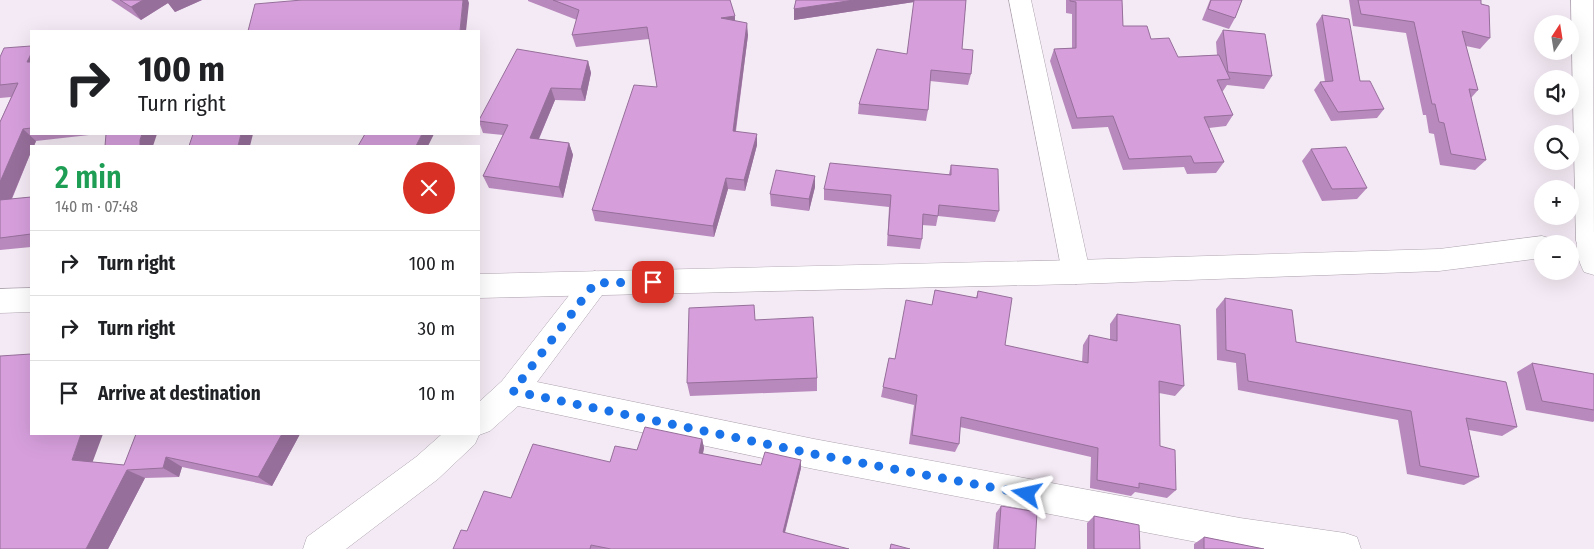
<!DOCTYPE html>
<html lang="en">
<head>
<meta charset="utf-8">
<style>
  body { margin:0; font-family:"Fira Sans Condensed",sans-serif; background:#f2f2f2; color:#202124; height:100vh; display:flex; flex-direction:column; font-size:19px; white-space:nowrap }
  * { box-sizing:border-box; margin:0 }
  p { font-size:16px; color:#757577 }
  .icon { flex:none; width:28px; height:28px; fill:none; stroke:currentColor; stroke-width:2; stroke-linecap:round; stroke-linejoin:round }
  .map { position:relative; flex:1; overflow:hidden }
  .panel { position:absolute; left:30px; top:145px; width:450px; height:290px; display:flex; flex-direction:column; background:#fff; border-radius:0px; box-shadow:0 5px 20px #0002 }
  .panel>* { flex:none }
  .top-card { position:absolute; left:30px; top:30px; width:450px; height:105px; border-radius:0px; box-shadow:0 5px 20px #0002; background:#fff; color:#202124; overflow:hidden }
  .needle { width:32px; rotate:12deg }
  .buttons { position:absolute; left:1534px; top:15px; display:grid; gap:10px }
  .buttons a { display:grid; place-items:center; width:45px; height:45px; border-radius:50%; background:#fff; box-shadow:0 5px 20px #0002; font-size:25px }
  .pin { position:absolute; display:grid; place-items:center; width:42px; height:42px; color:#fff; margin:-21px; border-radius:10px; box-shadow:0 2px 8px #0006 }
  .me { position:absolute; width:55px; margin:-28px; rotate:281deg; stroke-linejoin:round; filter:drop-shadow(0 0 4px #0008) }
  .turn { display:flex; align-items:center; gap:18px; height:105px; padding:0 25px; font-size:22px }
  .turn .icon { width:65px; height:65px; stroke-width:2.5 }
  .turn b { display:block; font-size:35px; line-height:42px }
  .round { display:grid; place-items:center; flex:none; width:52px; height:52px; border-radius:26px; background:#f2f2f2 }
  .headline { display:flex; align-items:center; justify-content:space-between; height:85px; padding:0 25px }
  h1 { font-size:30px; font-weight:600; line-height:38px; color:#1e9e55 }
  ul { padding:0; list-style:none }
  li { display:flex; align-items:center; gap:15px; height:65px; padding:0 25px; border-top:1px solid #e0e0e0 }
  li div { flex:1 }
  li b { display:block; font-size:19px }
  li em { font-style:normal }
  .map>svg:first-child { display:block }
  .lines { fill:none; stroke-linecap:round; stroke-linejoin:round }
  .minor-casing { stroke:#ada3ae; stroke-width:1 }
  .tertiary-casing { stroke:#ada3ae; stroke-width:1 }
  .minor { fill:#fff; fill-rule:evenodd }
  .tertiary { fill:#fff; fill-rule:evenodd }
  .wall { fill:#b889bd }
  .shaded-wall { fill:#966f9a }
  .building { fill:#d69fdc; stroke:#966f9a }
  .route { stroke:#1a73e8; stroke-width:9; stroke-dasharray:0 16.2 }
</style>
</head>
<body>
<div class="map">
<svg width="1594" height="549" viewBox="0 0 1594 549">
  <rect width="100%" height="100%" fill="#f4eaf5"/>
  <g class="lines">
    <defs>
      <path id="minor" d="M 1009,0 L 1031,0 L 1090,272 L 1086,280 L 1076,284 L 1066,280 L 1062,272 Z
        M 1589,230 L 1594,232 L 1594,275 L 1584,272 C 1578,260 1573,245 1580,233 Z
        M 595,271 L 605,275 L 609,283 L 605,291 L 537,382 L 814,439 L 1240,518 L 1345,533 L 1357,537 L 1361,549 L 1233,549 L 814,469 L 518,406 L 490,431 L 479,435 L 475,444 L 438,479 L 346,549 L 303,549 L 307,537 L 416,457 L 442,434 L 479,434 L 479,402 L 502,381 L 585,275 Z"/>
      <path id="tertiary" d="M 1571,0 L 1593,0 L 1594,250 L 1589,252 L 1580,249 L 1576,241 Z
        M 1542,236 L 1552,239 L 1554,244 L 1542,244 L 1542,258 L 1439,271 L 1076,284 L 479,298 L 479,274 L 1076,260 L 1439,249 Z
        M 31,288 L 31,312 L 0,313 L 0,289 Z"/>
    </defs>
    <use href="#minor" class="minor-casing"/>
    <use href="#tertiary" class="tertiary-casing"/>
    <use href="#minor" class="minor"/>
    <use href="#tertiary" class="tertiary"/>
  </g>
  <path class="wall" d="M 111,0 L 202,0 L 175,12 L 168,3 L 141,20 Z
    M 528,0 L 730,0 L 735,16 L 735,21 L 748,35 L 736,131 L 757,145 L 745,191 L 728,189 L 714,237 L 595,221 L 592,210 L 657,87 L 649,39 L 576,47 L 572,35 L 577,20 L 528,1 Z
    M 796,0 L 966,0 L 962,49 L 971,74 L 968,85 L 930,81 L 928,110 L 926,121 L 858,114 L 859,104 L 907,54 L 914,2 L 794,20 L 794,9 Z
    M 1066,0 L 1122,0 L 1123,26 L 1151,39 L 1178,57 L 1217,55 L 1216,42 L 1223,30 L 1272,76 L 1264,89 L 1227,85 L 1223,91 L 1222,91 L 1233,115 L 1226,126 L 1209,128 L 1224,162 L 1216,173 L 1187,174 L 1184,167 L 1123,170 L 1108,127 L 1072,129 L 1050,61 L 1054,49 L 1072,48 L 1072,14 L 1066,13 Z
    M 1210,0 L 1242,0 L 1235,18 L 1229,29 L 1202,20 Z
    M 1349,0 L 1481,0 L 1481,4 L 1490,38 L 1480,49 L 1466,46 L 1478,90 L 1471,98 L 1486,160 L 1475,170 L 1440,165 L 1434,134 L 1429,133 L 1426,115 L 1423,115 L 1406,33 L 1353,26 Z
    M 1322,15 L 1360,81 L 1384,109 L 1377,118 L 1331,121 L 1314,90 L 1320,82 L 1325,82 L 1316,24 Z
    M 31,46 L 31,134 L 98,134 L 36,141 L 34,146 L 31,146 L 31,152 L 12,199 L 31,197 L 31,247 L 0,250 L 0,122 L 11,97 L 0,98 L 0,57 Z
    M 588,61 L 591,73 L 585,101 L 555,100 L 539,139 L 569,143 L 573,155 L 563,198 L 489,188 L 483,176 L 503,135 L 483,133 L 479,122 L 479,120 Z
    M 1311,149 L 1367,188 L 1357,199 L 1322,201 L 1302,161 Z
    M 951,165 L 999,211 L 995,222 L 938,216 L 936,226 L 922,225 L 922,239 L 920,249 L 887,246 L 889,207 L 824,200 L 824,189 L 949,174 Z
    M 815,176 L 815,187 L 809,211 L 771,206 L 770,194 Z
    M 935,290 L 976,298 L 978,291 L 1005,345 L 1082,362 L 1083,345 L 1089,335 L 1110,340 L 1110,324 L 1117,314 L 1184,386 L 1175,396 L 1159,393 L 1160,446 L 1176,490 L 1167,498 L 1135,492 L 1131,496 L 1090,488 L 1091,457 L 960,427 L 959,444 L 955,452 L 909,444 L 914,405 L 881,397 L 889,358 L 895,359 L 932,305 Z
    M 1225,298 L 1296,342 L 1517,427 L 1502,436 L 1469,430 L 1479,477 L 1464,485 L 1407,474 L 1398,420 L 1238,390 L 1236,363 L 1217,360 L 1216,309 Z
    M 755,320 L 817,378 L 817,391 L 690,396 L 687,383 Z
    M 1532,363 L 1594,374 L 1594,421 L 1593,422 L 1526,410 L 1517,372 Z
    M 136,434 L 300,434 L 272,486 L 182,467 L 179,477 L 145,478 L 108,549 L 0,549 L 93,462 L 124,465 Z
    M 702,439 L 704,448 L 703,454 L 761,465 L 801,468 L 785,533 L 849,549 L 453,549 L 467,531 L 511,498 L 610,462 L 637,450 Z
    M 1001,506 L 1035,549 L 993,549 L 996,513 Z
    M 1094,516 L 1140,549 L 1087,549 L 1087,523 Z
    M 1204,537 L 1264,549 L 1194,549 L 1194,544 Z"/>
  <path class="shaded-wall" d="M 143,0 L 202,0 L 175,12 L 168,3 L 141,20 L 131,7 Z
    M 463,0 L 468,0 L 469,3 L 466,31 L 460,31 Z
    M 854,0 L 914,0 L 914,2 L 794,20 L 794,9 Z
    M 735,16 L 735,28 L 721,18 Z
    M 747,23 L 748,35 L 734,142 L 733,131 Z
    M 31,54 L 31,66 L 27,62 Z
    M 588,61 L 591,73 L 585,101 L 581,89 Z
    M 551,88 L 555,100 L 534,150 L 530,138 Z
    M 23,129 L 36,141 L 34,146 L 31,146 L 31,152 L 6,212 L 0,207 L 0,182 Z
    M 142,134 L 157,134 L 153,146 L 140,146 L 140,140 Z
    M 241,134 L 253,134 L 250,146 L 238,146 Z
    M 422,134 L 434,134 L 428,146 L 416,146 Z
    M 757,134 L 757,145 L 745,191 L 744,180 Z
    M 569,143 L 573,155 L 563,198 L 559,187 Z
    M 815,176 L 815,187 L 809,211 L 809,199 Z
    M 726,178 L 728,189 L 714,237 L 713,226 Z
    M 81,434 L 103,434 L 90,469 L 72,460 Z
    M 282,434 L 300,434 L 272,486 L 258,477 Z
    M 702,439 L 704,448 L 701,461 L 699,453 Z
    M 166,457 L 182,467 L 179,477 L 163,468 Z
    M 801,460 L 801,468 L 783,539 L 783,532 Z
    M 127,470 L 145,478 L 108,549 L 86,549 Z"/>
  <path class="building" d="M 120,0 L 143,0 L 131,7 Z
    M 302,0 L 463,0 L 460,31 L 248,31 L 255,4 Z
    M 553,0 L 730,0 L 735,16 L 721,18 L 747,23 L 733,131 L 757,134 L 744,180 L 726,178 L 713,226 L 592,210 L 634,85 L 657,87 L 647,27 L 572,35 L 579,10 Z
    M 796,0 L 854,0 L 794,9 Z
    M 914,0 L 966,0 L 962,49 L 973,50 L 971,74 L 931,70 L 928,110 L 859,104 L 877,49 L 907,54 Z
    M 1070,0 L 1122,0 L 1123,26 L 1147,26 L 1151,39 L 1169,38 L 1178,57 L 1219,55 L 1230,79 L 1217,80 L 1233,115 L 1204,117 L 1224,162 L 1194,163 L 1191,156 L 1129,159 L 1113,116 L 1077,118 L 1054,49 L 1076,48 L 1076,2 L 1070,1 Z
    M 1211,0 L 1242,0 L 1235,18 L 1208,9 Z
    M 1358,0 L 1481,0 L 1481,4 L 1489,6 L 1490,38 L 1462,31 L 1478,90 L 1469,89 L 1486,160 L 1451,154 L 1444,123 L 1439,122 L 1435,104 L 1432,104 L 1414,22 L 1361,14 Z
    M 1322,15 L 1349,19 L 1360,81 L 1370,81 L 1384,109 L 1338,112 L 1320,82 L 1333,81 Z
    M 1223,30 L 1265,34 L 1272,76 L 1228,72 Z
    M 31,46 L 31,54 L 27,62 L 31,62 L 31,128 L 23,129 L 0,182 L 0,122 L 18,83 L 0,85 L 0,57 L 4,48 Z
    M 517,49 L 588,61 L 581,89 L 551,88 L 530,138 L 569,143 L 559,187 L 483,176 L 508,125 L 479,121 L 479,120 Z
    M 106,134 L 142,134 L 140,140 L 140,146 L 105,146 Z
    M 193,134 L 241,134 L 238,146 L 189,146 Z
    M 365,134 L 422,134 L 416,146 L 358,146 Z
    M 1346,147 L 1367,188 L 1332,189 L 1311,149 Z
    M 830,163 L 951,175 L 951,165 L 998,169 L 999,211 L 939,205 L 938,216 L 923,214 L 922,239 L 888,235 L 891,195 L 824,189 Z
    M 776,170 L 815,176 L 809,199 L 770,194 Z
    M 31,197 L 31,234 L 0,238 L 0,200 Z
    M 935,290 L 977,298 L 978,291 L 1012,298 L 1005,345 L 1088,363 L 1089,335 L 1117,341 L 1117,314 L 1180,325 L 1184,386 L 1159,381 L 1160,446 L 1175,450 L 1176,490 L 1139,483 L 1139,488 L 1097,480 L 1098,448 L 961,417 L 959,444 L 912,435 L 917,395 L 883,387 L 889,358 L 895,359 L 906,300 L 932,305 Z
    M 1225,298 L 1292,310 L 1296,342 L 1506,382 L 1517,427 L 1466,418 L 1479,477 L 1420,466 L 1411,411 L 1248,381 L 1245,354 L 1226,350 Z
    M 754,305 L 755,320 L 813,317 L 817,378 L 687,383 L 689,308 Z
    M 31,354 L 31,434 L 81,434 L 72,460 L 124,465 L 136,434 L 282,434 L 258,477 L 166,457 L 163,468 L 127,470 L 86,549 L 0,549 L 0,356 Z
    M 1532,363 L 1594,374 L 1594,410 L 1542,401 Z
    M 645,427 L 702,439 L 699,453 L 761,465 L 765,452 L 801,460 L 783,532 L 849,549 L 611,549 L 591,545 L 590,549 L 453,549 L 461,530 L 467,531 L 484,491 L 511,498 L 533,444 L 610,462 L 615,446 L 637,450 Z
    M 1001,506 L 1037,512 L 1035,549 L 998,549 Z
    M 1094,516 L 1139,525 L 1140,549 L 1094,549 Z
    M 1204,537 L 1264,549 L 1204,549 Z
    M 891,544 L 910,549 L 890,549 Z"/>
  <g class="lines">
    <path class="route" d="M 653,282 L 595,283 L 513,391 L 814,454 L 1027,494"/>
  </g>
</svg>
<div class="buttons">
<a><svg class="needle" viewBox="-14 -14 28 28"><path d="M0-13l5 13h-10z" fill="#e53935"/><path d="M0 13l5-13h-10z" fill="#757577"/></svg></a>
<a><svg class="icon" aria-label="sound" viewBox="0 0 24 24"><path d="M4 9h4l5-4v14l-5-4H4zM17 9q2 3 0 6"/></svg></a>
<a><svg class="icon" aria-label="search" viewBox="0 0 24 24"><circle cx="10" cy="10" r="6"/><path d="M15 15l6 6"/></svg></a>
<a>+</a>
<a>−</a>
</div>
<div class="pin" style="left:653px;top:282px;background:#d93025"><svg class="icon" aria-label="arrive" viewBox="0 0 24 24"><path d="M6 21V4h12l-3 4 3 4H6"/></svg></div>
<svg class="me" style="left:1027px;top:494px" viewBox="-20 -20 40 40"><path d="M0-17L14 15 0 8-14 15z" fill="#1a73e8" stroke="#fff" stroke-width="4"/></svg>
<div class="top-card">
<div class="turn"><svg class="icon" aria-label="right" viewBox="0 0 24 24"><path d="M7 20v-9h11M14 6l5 5-5 5"/></svg><div><b>100 m</b>Turn right</div></div>
</div>
<section class="panel">
<div class="headline"><div><h1>2 min</h1><p>140 m · 07:48</p></div><a class="round" style="background:#d93025;color:#fff"><svg class="icon" aria-label="close" viewBox="0 0 24 24"><path d="M6 6l12 12M18 6L6 18"/></svg></a></div>
<ul>
<li><svg class="icon" aria-label="right" viewBox="0 0 24 24"><path d="M7 20v-9h11M14 6l5 5-5 5"/></svg><div><b>Turn right</b></div><em>100 m</em></li>
<li><svg class="icon" aria-label="right" viewBox="0 0 24 24"><path d="M7 20v-9h11M14 6l5 5-5 5"/></svg><div><b>Turn right</b></div><em>30 m</em></li>
<li><svg class="icon" aria-label="arrive" viewBox="0 0 24 24"><path d="M6 21V4h12l-3 4 3 4H6"/></svg><div><b>Arrive at destination</b></div><em>10 m</em></li>
</ul>
</section>
</div>
</body>
</html>
